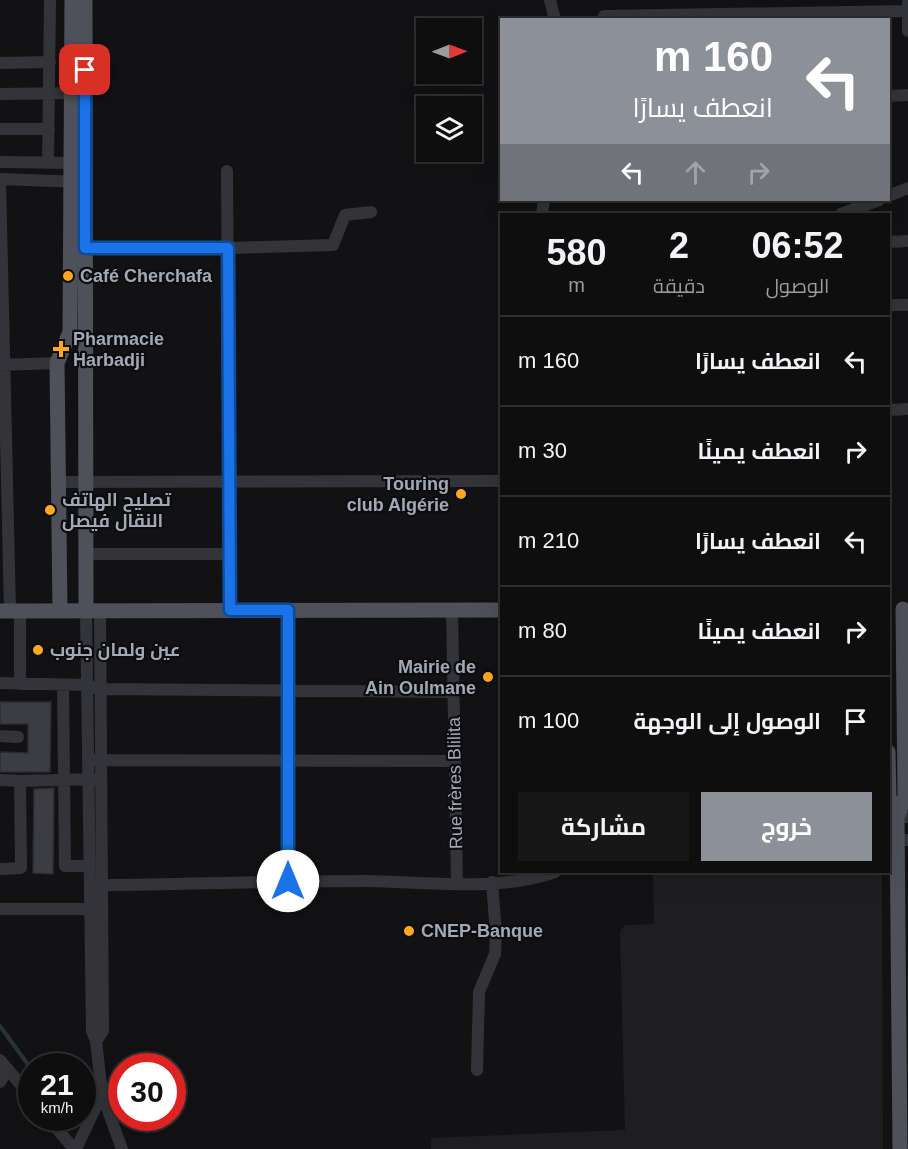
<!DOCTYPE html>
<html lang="ar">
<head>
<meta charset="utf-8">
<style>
  body { margin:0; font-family:Arial,Cairo,sans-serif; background:#171718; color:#f1f3f6; direction:rtl; height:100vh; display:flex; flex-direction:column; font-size:22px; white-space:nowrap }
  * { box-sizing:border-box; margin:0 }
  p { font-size:20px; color:#9b9c9e }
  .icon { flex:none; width:33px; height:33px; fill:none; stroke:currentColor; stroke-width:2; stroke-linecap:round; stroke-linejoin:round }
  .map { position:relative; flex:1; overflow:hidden; direction:ltr }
  .panel { position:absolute; left:500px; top:213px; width:390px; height:660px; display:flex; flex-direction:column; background:#0e0e0f; border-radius:0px; box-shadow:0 6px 24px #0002,0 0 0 2px #2e2e2f; direction:rtl }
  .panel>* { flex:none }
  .top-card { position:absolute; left:500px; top:18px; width:390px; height:183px; border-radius:0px; box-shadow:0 6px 24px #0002,0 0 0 2px #2e2e2f; direction:rtl; background:#8c9099; color:#fff; overflow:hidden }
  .needle { width:39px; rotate:89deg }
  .fabs { position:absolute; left:416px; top:18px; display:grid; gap:12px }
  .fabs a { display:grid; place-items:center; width:66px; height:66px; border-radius:0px; background:#0e0e0f; box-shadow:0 6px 24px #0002,0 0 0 2px #2e2e2f; font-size:30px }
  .speed { position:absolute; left:18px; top:1053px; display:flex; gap:12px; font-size:30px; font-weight:700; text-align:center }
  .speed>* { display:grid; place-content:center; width:78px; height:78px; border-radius:50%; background:#0e0e0f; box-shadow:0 6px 24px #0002,0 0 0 2px #2e2e2f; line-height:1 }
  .speed small { font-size:15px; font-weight:400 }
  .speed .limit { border:9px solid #d22; background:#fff; color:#111 }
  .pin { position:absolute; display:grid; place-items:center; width:51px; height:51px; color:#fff; margin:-26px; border-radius:12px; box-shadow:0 3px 9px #0006 }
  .me { position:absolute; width:66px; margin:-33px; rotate:0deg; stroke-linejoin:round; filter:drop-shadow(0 0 4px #0008) }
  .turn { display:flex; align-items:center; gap:21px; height:126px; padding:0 18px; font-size:27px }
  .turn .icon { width:78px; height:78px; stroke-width:2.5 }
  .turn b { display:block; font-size:42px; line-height:51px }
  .lanes { display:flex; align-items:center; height:57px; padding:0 18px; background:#0003; justify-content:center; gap:30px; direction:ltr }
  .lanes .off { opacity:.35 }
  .eta { display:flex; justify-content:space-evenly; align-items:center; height:102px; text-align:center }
  .eta b { font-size:36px; font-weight:700; line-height:42px }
  .primary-button { display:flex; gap:12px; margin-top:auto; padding:12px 18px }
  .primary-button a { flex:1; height:69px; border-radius:0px; background:#8c9099; color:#fff; font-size:24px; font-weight:700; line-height:69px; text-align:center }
  .primary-button a+a { background:#171718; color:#f1f3f6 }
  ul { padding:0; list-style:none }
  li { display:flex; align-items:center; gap:18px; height:90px; padding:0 18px; border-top:2px solid #2e2e2f }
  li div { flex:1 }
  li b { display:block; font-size:22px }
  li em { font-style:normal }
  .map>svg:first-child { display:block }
  .built { fill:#1e1e21 }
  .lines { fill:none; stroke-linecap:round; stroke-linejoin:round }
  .stream { stroke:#273239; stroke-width:4 }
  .building { fill:#3c3d42; stroke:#2c2c30; stroke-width:1.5 }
  .minor { stroke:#333439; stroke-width:12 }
  .major { stroke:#4e5159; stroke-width:15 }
  .route-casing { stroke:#114b97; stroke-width:15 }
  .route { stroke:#1a73e8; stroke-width:10 }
  .poi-dot { fill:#ffa71f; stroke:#0d0d0f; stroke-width:2 }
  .labels { text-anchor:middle; stroke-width:4.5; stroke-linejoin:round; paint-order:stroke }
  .poi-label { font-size:18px; font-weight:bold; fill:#a2a9b6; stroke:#0d0d0f; text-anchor:start }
  .street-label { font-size:18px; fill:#a2a9b6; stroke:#0d0d0f }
</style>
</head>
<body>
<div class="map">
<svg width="908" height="1149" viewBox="0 0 908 1149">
  <rect width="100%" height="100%" fill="#121214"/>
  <path class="built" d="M 653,872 L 882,872 L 883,1149 L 431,1149 L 431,1138 L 625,1130 L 620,931 L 625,925 L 654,924 Z"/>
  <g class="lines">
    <path class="stream" d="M 0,1026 L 32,1070
      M 66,1118 L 71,1124"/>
  </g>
  <path class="building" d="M 0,702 L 51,702 L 50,772 L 0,772 L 0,752 L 28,753 L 28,724 L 0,724 Z
    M 54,788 L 53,874 L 33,873 L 34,789 Z"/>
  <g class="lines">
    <path class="minor" d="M 550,0 L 555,20
      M 908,0 L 908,31
      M 604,16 L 908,11
      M 0,63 L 50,62
      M 0,94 L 80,93
      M 888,96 L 908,95
      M 0,129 L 49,129
      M 0,162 L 77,163
      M 48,163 L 50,0
      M 227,171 L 230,610
      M 0,179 L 10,611
      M 0,179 L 80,182
      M 888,196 L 908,188
      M 542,214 L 544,200
      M 841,214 L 879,200
      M 888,242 L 908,241
      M 85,248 L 228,248 L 333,245 L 345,215 L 371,212
      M 888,305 L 908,305
      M 0,365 L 57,363
      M 888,410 L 908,409
      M 59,482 L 501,481
      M 86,554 L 230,554
      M 86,610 L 92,1031 L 96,1041
      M 288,610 L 288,881
      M 452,610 L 457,883
      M 0,683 L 87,685 L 99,689 L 453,692
      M 20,684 L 20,611
      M 63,685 L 65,866 L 89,866
      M 0,736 L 18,737
      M 93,760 L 454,761
      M 0,780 L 20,781
      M 888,817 L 908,817
      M 888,841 L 908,840
      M 0,869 L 21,868 L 20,781 L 96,779
      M 103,885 C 191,884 280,881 368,881 C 426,882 500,892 555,872
      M 0,909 L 96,909
      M 0,1060 L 32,1098
      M 477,1070 L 479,992 L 495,954 L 496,934 L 492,882
      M 0,1082 L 8,1069
      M 102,1094 L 122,1149
      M 48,1118 L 74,1149
      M 76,1149 L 102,1094 L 96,1041 L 103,1031 L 100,610"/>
    <path class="major" d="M 85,0 L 86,610
      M 60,610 L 57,363 L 70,332 L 72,0
      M 0,611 L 501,610
      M 888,752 L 889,797 L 897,817 L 900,1149
      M 897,817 L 905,796 L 903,609"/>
  </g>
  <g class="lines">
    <defs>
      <path id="route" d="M 85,70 L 85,248 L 228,248 L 230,610 L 288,610 L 288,881"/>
    </defs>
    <use href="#route" class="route-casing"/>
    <use href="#route" class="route"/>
  </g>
  <g class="poi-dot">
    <circle cx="68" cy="276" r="6"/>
    <path d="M58 340h6v6h6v6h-6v6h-6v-6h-6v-6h6z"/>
    <circle cx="461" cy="494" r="6"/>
    <circle cx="50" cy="510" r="6"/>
    <circle cx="38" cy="650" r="6"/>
    <circle cx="488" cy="677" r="6"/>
    <circle cx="409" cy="931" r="6"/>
  </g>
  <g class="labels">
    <g class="poi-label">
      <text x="80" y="282">Café Cherchafa</text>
      <text x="73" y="345">Pharmacie<tspan x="73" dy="21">Harbadji</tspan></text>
      <text x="449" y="490" text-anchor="end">Touring<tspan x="449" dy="21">club Algérie</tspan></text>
      <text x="62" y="506">تصليح الهاتف<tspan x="62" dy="21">النقال فيصل</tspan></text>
      <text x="50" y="656">عين ولمان جنوب</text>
      <text x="476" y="673" text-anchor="end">Mairie de<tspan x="476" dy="21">Ain Oulmane</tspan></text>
      <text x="421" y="937">CNEP-Banque</text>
    </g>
    <g class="street-label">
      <text transform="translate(455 783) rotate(-91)" y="6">Rue frères Blilita</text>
    </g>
  </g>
</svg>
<div class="fabs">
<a><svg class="needle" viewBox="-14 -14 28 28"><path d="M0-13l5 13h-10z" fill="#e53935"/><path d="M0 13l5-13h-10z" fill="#9b9c9e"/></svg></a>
<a><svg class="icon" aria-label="layers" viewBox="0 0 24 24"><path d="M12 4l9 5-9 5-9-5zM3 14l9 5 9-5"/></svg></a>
</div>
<div class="speed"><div>21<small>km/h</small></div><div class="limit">30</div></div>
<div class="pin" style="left:85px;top:70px;background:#d93025"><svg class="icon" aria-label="arrive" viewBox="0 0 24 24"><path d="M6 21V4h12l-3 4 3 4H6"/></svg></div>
<svg class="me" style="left:288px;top:881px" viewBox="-20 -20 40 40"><circle r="19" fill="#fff"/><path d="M0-13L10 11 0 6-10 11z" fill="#1a73e8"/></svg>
<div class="top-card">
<div class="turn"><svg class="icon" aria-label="left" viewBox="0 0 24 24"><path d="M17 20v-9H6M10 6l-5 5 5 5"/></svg><div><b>160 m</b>انعطف يسارًا</div></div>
<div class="lanes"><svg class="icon" aria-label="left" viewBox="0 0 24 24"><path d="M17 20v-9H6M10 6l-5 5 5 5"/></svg><svg class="icon off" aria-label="ahead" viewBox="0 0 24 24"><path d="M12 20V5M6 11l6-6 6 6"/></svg><svg class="icon off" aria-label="right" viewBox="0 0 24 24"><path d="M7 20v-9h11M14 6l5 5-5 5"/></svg></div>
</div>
<section class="panel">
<div class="eta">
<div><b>06:52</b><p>الوصول</p></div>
<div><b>2</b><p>دقيقة</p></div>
<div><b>580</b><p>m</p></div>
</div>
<ul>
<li><svg class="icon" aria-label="left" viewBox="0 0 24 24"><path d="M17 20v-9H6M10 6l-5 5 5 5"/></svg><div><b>انعطف يسارًا</b></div><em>160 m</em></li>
<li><svg class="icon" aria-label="right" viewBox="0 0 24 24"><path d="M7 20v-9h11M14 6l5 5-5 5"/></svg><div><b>انعطف يمينًا</b></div><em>30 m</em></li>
<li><svg class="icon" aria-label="left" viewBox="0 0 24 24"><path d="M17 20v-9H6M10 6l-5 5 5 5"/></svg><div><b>انعطف يسارًا</b></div><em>210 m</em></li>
<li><svg class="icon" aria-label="right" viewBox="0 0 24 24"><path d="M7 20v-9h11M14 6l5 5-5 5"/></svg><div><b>انعطف يمينًا</b></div><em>80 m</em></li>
<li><svg class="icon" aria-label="arrive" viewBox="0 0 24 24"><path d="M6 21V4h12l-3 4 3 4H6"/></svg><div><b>الوصول إلى الوجهة</b></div><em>100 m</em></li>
</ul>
<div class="primary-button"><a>خروج</a><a>مشاركة</a></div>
</section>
</div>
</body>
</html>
